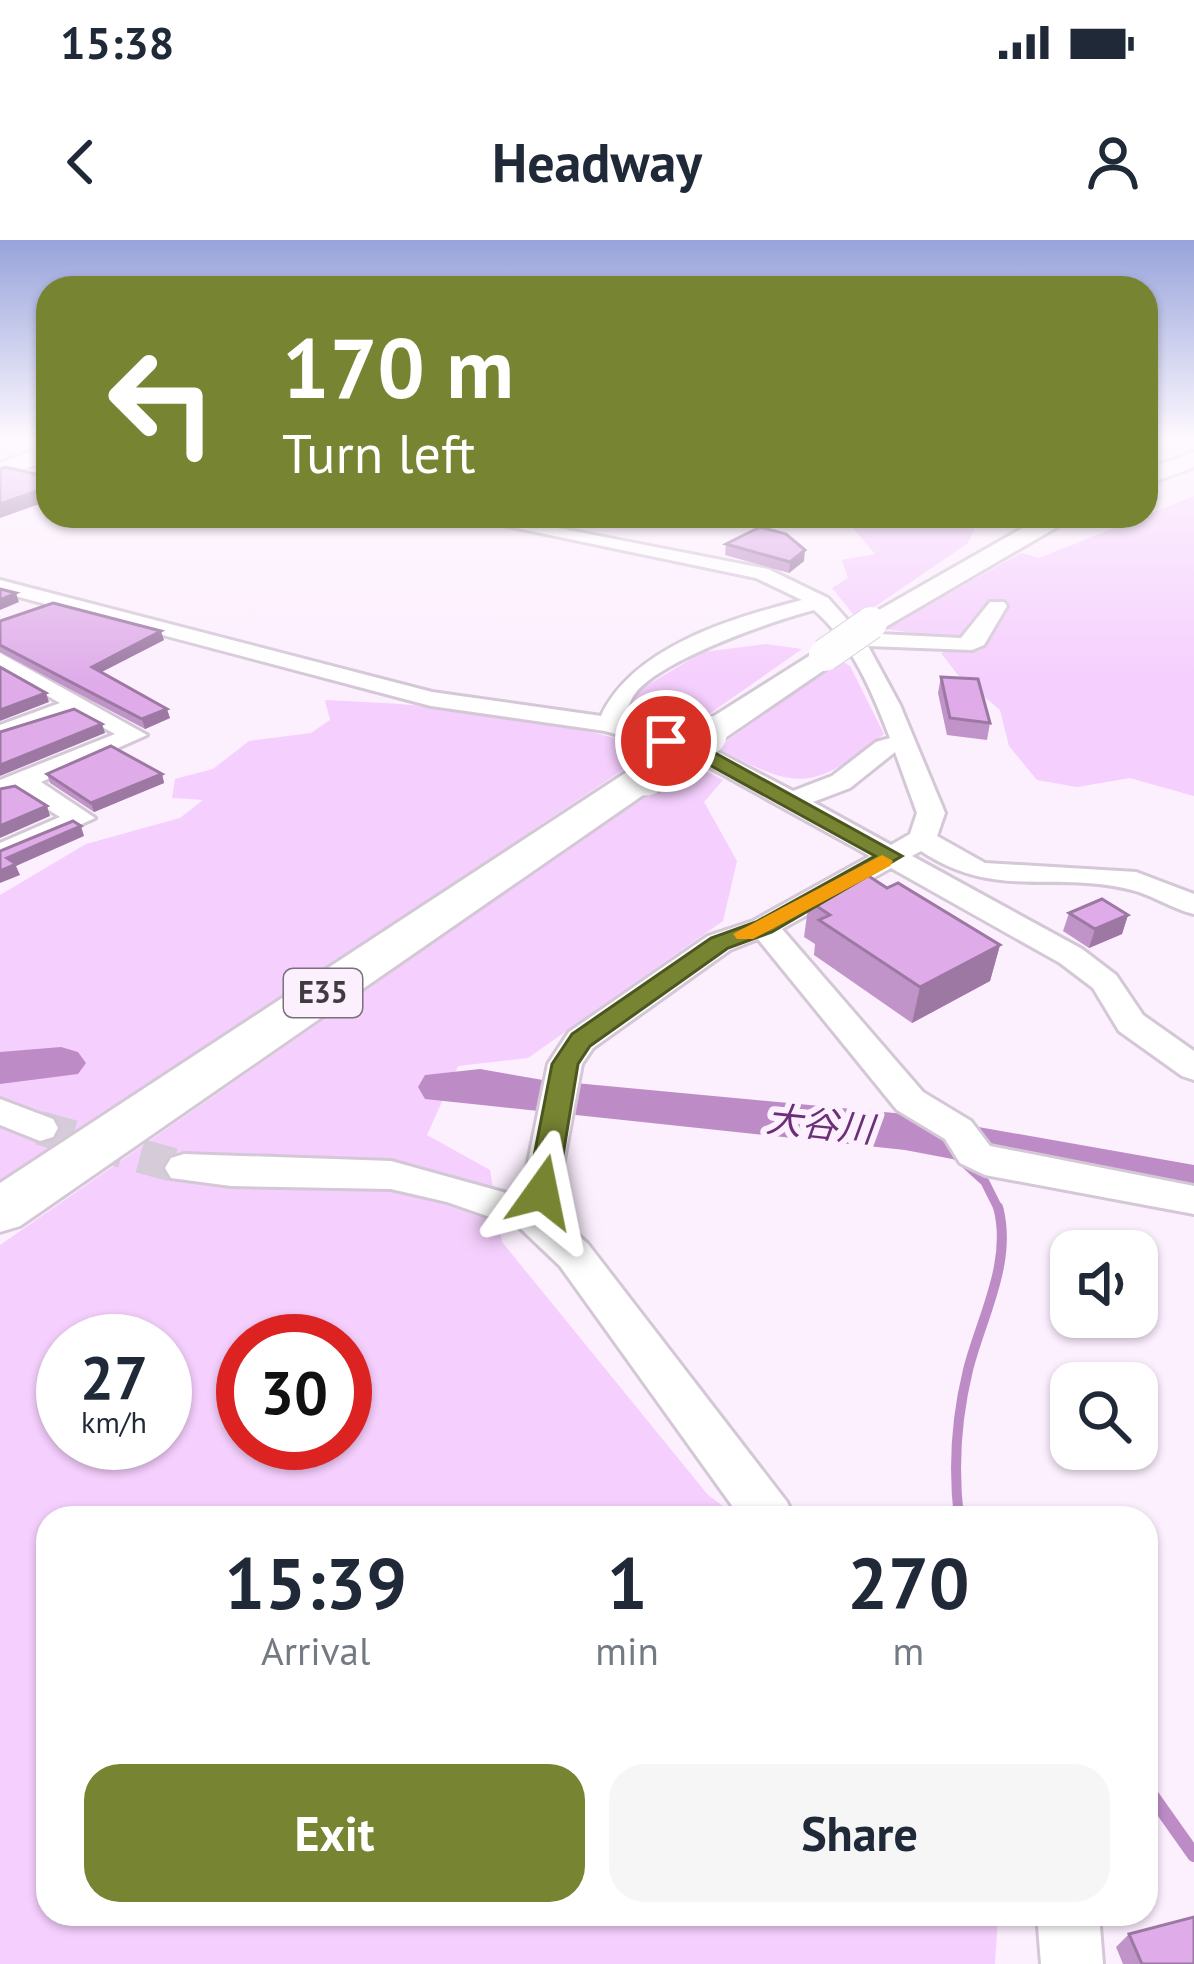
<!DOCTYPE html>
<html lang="en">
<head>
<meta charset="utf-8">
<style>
  body { margin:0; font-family:"PT Sans","Noto Sans JP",sans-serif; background:#f6f6f7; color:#1f2937; height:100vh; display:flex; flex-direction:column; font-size:45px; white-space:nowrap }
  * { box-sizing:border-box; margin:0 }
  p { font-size:39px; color:#747a83 }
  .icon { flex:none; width:66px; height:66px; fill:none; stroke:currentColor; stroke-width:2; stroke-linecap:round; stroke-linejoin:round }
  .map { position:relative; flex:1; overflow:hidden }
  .panel { position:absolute; left:36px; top:1266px; width:1122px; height:420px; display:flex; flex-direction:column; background:#fff; border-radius:36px; box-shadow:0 3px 9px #0004 }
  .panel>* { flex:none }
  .banner { position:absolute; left:36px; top:36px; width:1122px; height:252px; border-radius:36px; box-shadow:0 3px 9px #0004; background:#778431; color:#fff; overflow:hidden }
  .controls { position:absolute; left:1050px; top:990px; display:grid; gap:24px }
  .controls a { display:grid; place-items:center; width:108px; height:108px; border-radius:24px; background:#fff; box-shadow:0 3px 9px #0004; font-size:60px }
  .speed { position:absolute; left:36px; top:1074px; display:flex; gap:24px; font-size:60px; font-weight:700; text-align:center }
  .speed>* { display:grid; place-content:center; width:156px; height:156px; border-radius:50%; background:#fff; box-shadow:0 3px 9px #0004; line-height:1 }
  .speed small { font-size:30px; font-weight:400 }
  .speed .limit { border:18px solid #d22; background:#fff; color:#111 }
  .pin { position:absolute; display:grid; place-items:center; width:102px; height:102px; color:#fff; margin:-51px; border:6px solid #fff; border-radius:50%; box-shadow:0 3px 12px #0007 }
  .me { position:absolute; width:132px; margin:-66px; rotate:12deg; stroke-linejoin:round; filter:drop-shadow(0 0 9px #0008) }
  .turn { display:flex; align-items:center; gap:42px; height:252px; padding:0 48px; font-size:54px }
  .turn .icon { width:156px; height:156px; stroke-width:2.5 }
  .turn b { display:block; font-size:84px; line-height:102px }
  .eta { display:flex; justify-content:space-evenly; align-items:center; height:204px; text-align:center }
  .eta b { font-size:72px; font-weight:600; line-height:84px }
  .action { display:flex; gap:24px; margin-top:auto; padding:24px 48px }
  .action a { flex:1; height:138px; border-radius:36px; background:#778431; color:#fff; font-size:48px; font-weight:600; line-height:138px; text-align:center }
  .action a+a { background:#f6f6f7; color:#1f2937 }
  .status { display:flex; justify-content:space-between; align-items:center; height:84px; padding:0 60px; background:#fff; direction:ltr }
  .status svg { height:33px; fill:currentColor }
  header { display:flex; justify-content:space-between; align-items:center; height:156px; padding:0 48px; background:#fff; font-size:54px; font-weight:600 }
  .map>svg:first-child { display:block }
  .green { fill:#f5cffd; fill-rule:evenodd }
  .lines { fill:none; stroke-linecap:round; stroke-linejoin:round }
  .stream-far2 { stroke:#bd8cc7; stroke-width:9 }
  .stream-far1 { stroke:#bd8cc7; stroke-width:10 }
  .stream { stroke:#bd8cc7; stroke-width:14 }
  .river { fill:#bd8cc7; fill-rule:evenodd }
  .minor-tunnel { stroke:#d6cbd8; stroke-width:34; stroke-dasharray:34 18; stroke-linecap:butt }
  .minor-casing { stroke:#d4c8d6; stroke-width:6 }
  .highway-casing { stroke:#d4c8d6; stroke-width:6 }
  .minor { fill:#fff; fill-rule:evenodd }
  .highway { fill:#fff; fill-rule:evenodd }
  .highway-bridge-far1-casing { stroke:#d4c8d6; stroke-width:34; stroke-linecap:butt }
  .highway-bridge-casing { stroke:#d4c8d6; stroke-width:44; stroke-linecap:butt }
  .highway-bridge-far1 { stroke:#fff; stroke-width:32 }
  .highway-bridge { stroke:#fff; stroke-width:39 }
  .wall { fill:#c094c8 }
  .shaded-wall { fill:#9c78a3 }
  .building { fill:#dface9; stroke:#9c78a3; stroke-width:3 }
  .route { fill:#778431; stroke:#4d5620; stroke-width:3 }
  .slow { fill:#f59e0b }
  .labels { text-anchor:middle; stroke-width:12; stroke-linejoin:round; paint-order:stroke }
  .shield { fill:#fceffe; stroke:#78717a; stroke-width:3 }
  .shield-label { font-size:30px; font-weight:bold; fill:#403b41 }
  .water-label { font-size:36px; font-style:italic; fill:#6b2f77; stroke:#fceffe }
</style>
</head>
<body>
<div class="status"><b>15:38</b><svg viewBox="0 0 49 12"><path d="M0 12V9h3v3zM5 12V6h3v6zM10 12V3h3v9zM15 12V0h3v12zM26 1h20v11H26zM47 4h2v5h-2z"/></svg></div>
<header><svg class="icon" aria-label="back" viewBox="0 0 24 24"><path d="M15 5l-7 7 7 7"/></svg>Headway<svg class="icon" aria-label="person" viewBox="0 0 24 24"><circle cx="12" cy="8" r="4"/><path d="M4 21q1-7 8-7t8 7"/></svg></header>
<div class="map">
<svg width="1194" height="1724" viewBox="0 0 1194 1724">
  <rect width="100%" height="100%" fill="#fceffe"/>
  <path class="green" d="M 1194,256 L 1194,556 L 1130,538 L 1077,547 L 1037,540 L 1009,506 L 1000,470 L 958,435 L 941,413 L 978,402 L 885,389 L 1021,313 L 1039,318 Z
    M 894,276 L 994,276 L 977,284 L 968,303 L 857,379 L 832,348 L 848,338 L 842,320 L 875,314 L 848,282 L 866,287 Z
    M 766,404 L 802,409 L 685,491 L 635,466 L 634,453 L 703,412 Z
    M 840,420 L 850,426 L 884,494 C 812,552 798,550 717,508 Z
    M 325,460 C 451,465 612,480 723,540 L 704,562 L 737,621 L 723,681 L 528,818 L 458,826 L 427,895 L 490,930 L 502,1002 L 708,1255 L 739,1278 L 48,1278 L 48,1674 L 998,1674 L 995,1724 L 0,1724 L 0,1005 L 669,539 L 632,524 L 0,943 L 0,655 L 86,604 L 180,578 L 203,560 L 172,558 L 175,539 L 213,529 L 249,501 L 311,493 L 330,480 ZM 63,1101 L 165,1101 L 165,1203 L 63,1203 ZM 243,1101 L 345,1101 L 345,1203 L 243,1203 Z"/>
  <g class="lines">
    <path class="stream-far2" d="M 939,900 L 985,942 L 999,970"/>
    <path class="stream-far1" d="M 959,1278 C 953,1228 956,1179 968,1130 C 981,1078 1013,1022 998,967"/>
    <path class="stream" d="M 1146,1547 L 1194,1615"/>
    <path class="river" d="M 61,807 L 78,812 L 86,823 L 78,834 L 0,844 L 0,812 Z
      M 480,829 L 543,840 L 905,874 L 1194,925 L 1194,965 L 905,910 L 425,859 L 418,847 L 425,835 Z"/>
    <path class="minor-tunnel" d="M 40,888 L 184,928"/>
    <defs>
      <path id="minor" d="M 459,276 L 496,276 L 768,329 L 828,358 L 859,393 L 961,398 L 990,362 L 1004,362 L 1007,366 L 984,405 L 972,410 L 868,406 L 900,465 L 945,573 L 937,596 L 985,623 L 1136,632 L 1194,654 L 1194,674 C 1172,669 1153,655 1132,650 C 1055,630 996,661 921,611 L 912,616 L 1082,709 L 1116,735 L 1143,775 L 1194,811 L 1194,840 L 1182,836 L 1119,791 L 1093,748 L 1060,723 L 891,628 L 782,689 L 923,852 L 971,881 L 990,906 L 1194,946 L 1194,974 L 985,935 L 960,923 L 945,899 L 897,870 L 758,699 L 730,710 L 593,808 L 582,824 L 554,973 L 588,1004 L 787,1262 L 794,1278 L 741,1278 L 560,1026 L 519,987 L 447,962 L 391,949 L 231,946 L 171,938 L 165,928 L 171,918 L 184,914 L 391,921 L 521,957 L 548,824 L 569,792 L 708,696 L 753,681 L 870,616 L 702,523 L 657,506 L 605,491 L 431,466 L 0,352 L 0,340 L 432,452 L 601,476 C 633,407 732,378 802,360 L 756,338 ZM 814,370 C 852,403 872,451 890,498 L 876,502 L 832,536 L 793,551 L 720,513 L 622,481 C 627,473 629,462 634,455 C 657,421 774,380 814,370 ZM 895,512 L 917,573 L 910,594 L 891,605 L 813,562 L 850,548 Z
        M 0,413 L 147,495 L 41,542 L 95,578 L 0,621 L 0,603 L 60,577 L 19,551 L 0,557 L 0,540 L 115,494 L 77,473 L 0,500 L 0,485 L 60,463 L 0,429 Z
        M 0,859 L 53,879 L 58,888 L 53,897 L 40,901 L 0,885 Z
        M 1037,1674 L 1099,1674 L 1103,1724 L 1041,1724 Z"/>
      <path id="highway" d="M 48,205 L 48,220 L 0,238 L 0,223 Z
        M 1194,212 L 1194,227 L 1146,245 L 1146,230 Z
        M 1044,276 L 1076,276 L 882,389 L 871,392 L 856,383 Z
        M 825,406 L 841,415 L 836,422 L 719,502 L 695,502 L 690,495 L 695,488 Z
        M 646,525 L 659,528 L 664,536 L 659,544 L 20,986 L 0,992 L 0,943 L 633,528 Z"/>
    </defs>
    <use href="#minor" class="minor-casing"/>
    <use href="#highway" class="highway-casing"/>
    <use href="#minor" class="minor"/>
    <use href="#highway" class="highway"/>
    <defs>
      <path id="highway-bridge-far1" d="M 825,415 L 871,383"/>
      <path id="highway-bridge" d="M 646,536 L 707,495"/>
    </defs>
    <use href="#highway-bridge-far1" class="highway-bridge-far1-casing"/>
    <use href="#highway-bridge" class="highway-bridge-casing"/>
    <use href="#highway-bridge-far1" class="highway-bridge-far1"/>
    <use href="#highway-bridge" class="highway-bridge"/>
  </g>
  <path class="wall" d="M 512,276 L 558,276 L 548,282 Z
    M 726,304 L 804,321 L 789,333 L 725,315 Z
    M 0,381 L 164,400 L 101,432 L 170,478 L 145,489 L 0,412 Z
    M 941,437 L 990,483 L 987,500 L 947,495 L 938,453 Z
    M 47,534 L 162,534 L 164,543 L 94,572 L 50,543 Z
    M 887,648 L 1000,705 L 990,741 L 912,783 L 814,715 L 815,704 L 804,697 L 809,661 Z
    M 1069,673 L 1128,675 L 1122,694 L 1089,708 L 1063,691 Z
    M 1129,1694 L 1194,1724 L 1123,1724 L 1116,1707 Z"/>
  <path class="shaded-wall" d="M 48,247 L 48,261 L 0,278 L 0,264 Z
    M 805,310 L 804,321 L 789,333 L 790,322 Z
    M 16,353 L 19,362 L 0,370 L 0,360 Z
    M 161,391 L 164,400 L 94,436 L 92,427 Z
    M 46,453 L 49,462 L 0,481 L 0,470 Z
    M 167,469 L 170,478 L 145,489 L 142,479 Z
    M 102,484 L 105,493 L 0,536 L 0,525 Z
    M 162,534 L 164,543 L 94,572 L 91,563 Z
    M 47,566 L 50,576 L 0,598 L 0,586 Z
    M 81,586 L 84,596 L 16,626 L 20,635 L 0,643 L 0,631 L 7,618 Z
    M 1128,675 L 1122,694 L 1089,708 L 1095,689 Z
    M 1000,705 L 990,741 L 912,783 L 920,747 Z"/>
  <path class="building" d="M 5,227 L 48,237 L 48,247 L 0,264 L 0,229 Z
    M 760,287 L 786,294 L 805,310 L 790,322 L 726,304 Z
    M 0,349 L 16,353 L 0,360 Z
    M 53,363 L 161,391 L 92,427 L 167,469 L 142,479 L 0,405 L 0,381 Z
    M 0,427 L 46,453 L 0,470 Z
    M 941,437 L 978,439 L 990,483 L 950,478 Z
    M 74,469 L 102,484 L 0,525 L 0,492 Z
    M 111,506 L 162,534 L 91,563 L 47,534 Z
    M 15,546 L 47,566 L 0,586 L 0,549 Z
    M 73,581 L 81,586 L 7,618 L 16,624 L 0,631 L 0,611 Z
    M 867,635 L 887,648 L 898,643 L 1000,705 L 920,747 L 819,680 L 830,675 L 809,661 Z
    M 1102,659 L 1128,675 L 1095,689 L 1069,673 Z
    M 1194,1677 L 1194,1724 L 1142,1724 L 1129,1694 Z"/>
  <linearGradient id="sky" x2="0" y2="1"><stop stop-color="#97a4db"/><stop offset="0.45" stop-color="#fef8ff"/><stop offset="1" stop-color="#fef8ff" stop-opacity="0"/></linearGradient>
  <rect width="1194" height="440" fill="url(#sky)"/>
  <path class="route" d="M 666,495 L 717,514 L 902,616 L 772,692 L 728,708 L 590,806 L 578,824 L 557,952 L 552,960 L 532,960 L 527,952 L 552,824 L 572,794 L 711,698 L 756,682 L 875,616 L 704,522 L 659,505 L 659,497 Z"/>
  <path class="slow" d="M 882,615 L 893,621 L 890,626 L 753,699 L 737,699 L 733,694 Z"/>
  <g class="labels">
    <rect class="shield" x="284" y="729" width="78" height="48" rx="9"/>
    <g class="shield-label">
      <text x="323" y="763">E35</text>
    </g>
    <g class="water-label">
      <text transform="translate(820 884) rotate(6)" y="13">大谷川</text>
    </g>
  </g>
</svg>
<div class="controls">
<a><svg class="icon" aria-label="sound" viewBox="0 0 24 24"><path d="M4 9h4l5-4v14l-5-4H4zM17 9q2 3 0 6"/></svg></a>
<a><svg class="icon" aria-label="search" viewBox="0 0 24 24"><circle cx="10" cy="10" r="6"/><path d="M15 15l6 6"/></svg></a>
</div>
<div class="speed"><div>27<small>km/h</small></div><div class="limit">30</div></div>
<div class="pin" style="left:666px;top:501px;background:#d93025"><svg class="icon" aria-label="arrive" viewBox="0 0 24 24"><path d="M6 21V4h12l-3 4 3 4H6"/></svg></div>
<svg class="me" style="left:542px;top:952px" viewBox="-20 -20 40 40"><path d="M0-17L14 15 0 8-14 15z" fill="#778431" stroke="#fff" stroke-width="4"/></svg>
<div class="banner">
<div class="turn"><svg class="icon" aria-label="left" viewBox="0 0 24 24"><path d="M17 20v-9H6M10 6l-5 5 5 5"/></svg><div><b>170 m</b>Turn left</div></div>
</div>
<section class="panel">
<div class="eta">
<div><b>15:39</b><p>Arrival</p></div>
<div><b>1</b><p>min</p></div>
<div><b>270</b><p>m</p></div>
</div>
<div class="action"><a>Exit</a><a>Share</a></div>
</section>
</div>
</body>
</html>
